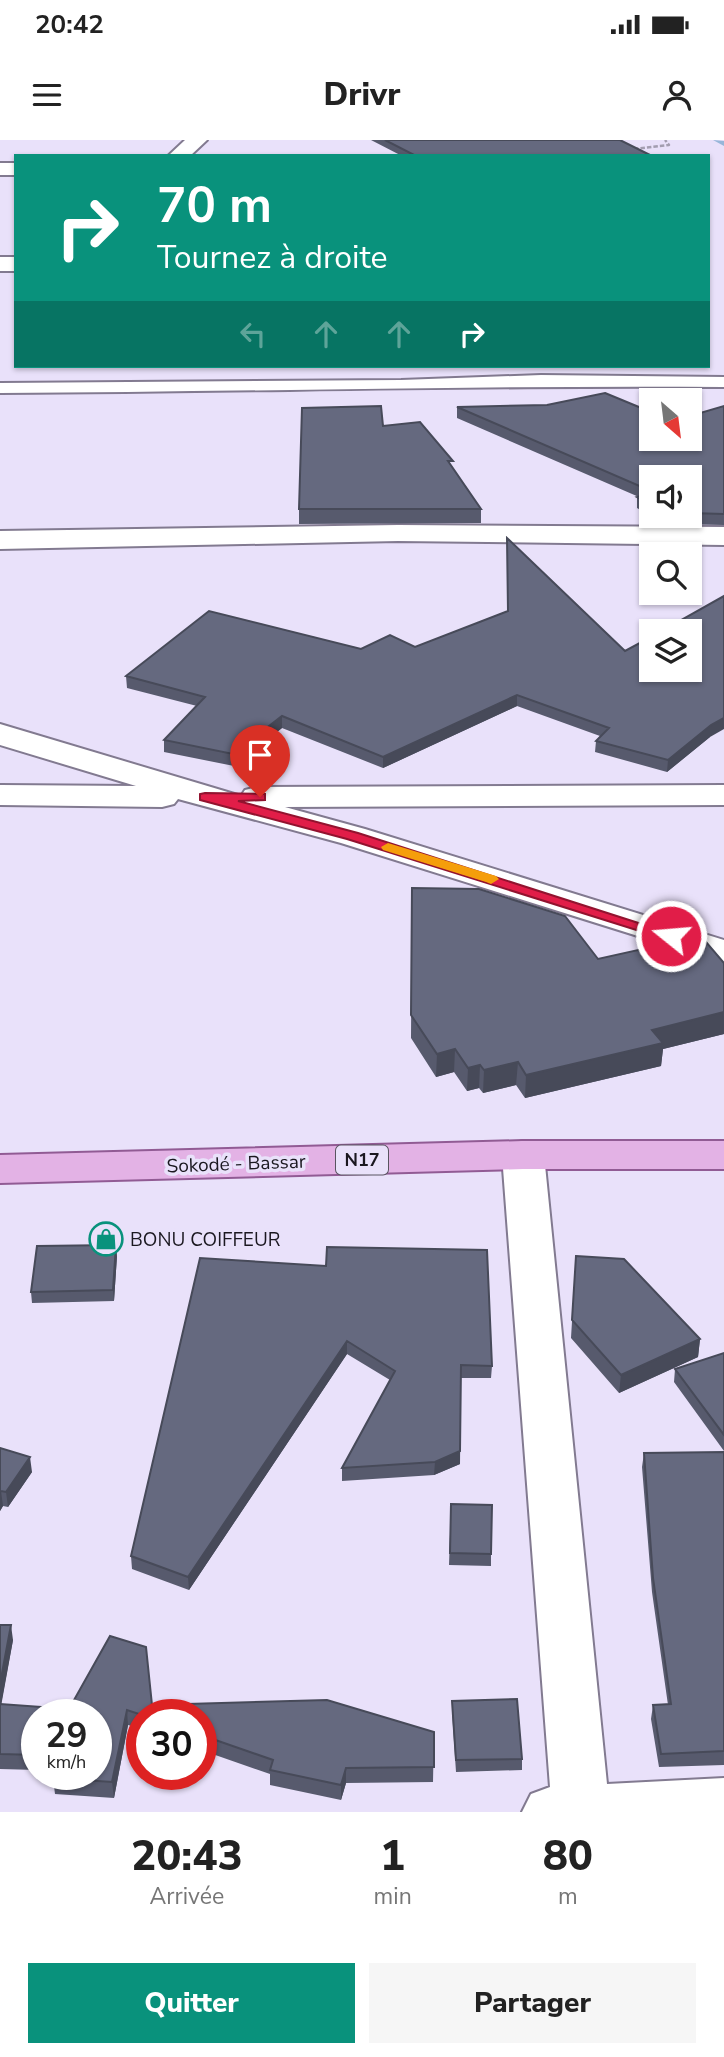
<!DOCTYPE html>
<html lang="fr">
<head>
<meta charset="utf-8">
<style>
  body { margin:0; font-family:"Nunito Sans",sans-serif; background:#f6f6f6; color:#222; height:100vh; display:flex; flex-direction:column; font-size:26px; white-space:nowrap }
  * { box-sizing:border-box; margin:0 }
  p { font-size:23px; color:#767676 }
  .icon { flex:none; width:38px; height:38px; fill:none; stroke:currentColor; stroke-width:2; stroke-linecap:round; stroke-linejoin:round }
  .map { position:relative; height:1672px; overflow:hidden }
  .sheet { display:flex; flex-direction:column; background:#fff; flex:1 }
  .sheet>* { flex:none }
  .top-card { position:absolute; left:14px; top:14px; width:696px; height:214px; border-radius:0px; box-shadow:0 2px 5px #0004; background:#09927c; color:#fff; overflow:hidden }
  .needle { width:46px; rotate:152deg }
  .tools { position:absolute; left:639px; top:248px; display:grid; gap:14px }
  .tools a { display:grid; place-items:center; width:63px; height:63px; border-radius:0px; background:#fff; box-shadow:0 2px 5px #0004; font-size:35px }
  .speed { position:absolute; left:21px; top:1559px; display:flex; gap:14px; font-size:35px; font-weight:700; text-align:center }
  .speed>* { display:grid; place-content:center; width:91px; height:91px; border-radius:50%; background:#fff; box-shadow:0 2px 5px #0004; line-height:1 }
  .speed small { font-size:18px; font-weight:400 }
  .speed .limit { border:10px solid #d22; background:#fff; color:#111 }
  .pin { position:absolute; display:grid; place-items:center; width:60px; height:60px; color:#fff; margin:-72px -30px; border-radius:50% 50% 50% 0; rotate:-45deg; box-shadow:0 0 7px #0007 }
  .pin .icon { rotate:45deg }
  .me { position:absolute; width:77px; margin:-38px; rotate:287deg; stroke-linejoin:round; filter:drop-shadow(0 0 5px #0008) }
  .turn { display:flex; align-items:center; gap:24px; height:147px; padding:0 28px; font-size:32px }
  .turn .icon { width:91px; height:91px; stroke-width:2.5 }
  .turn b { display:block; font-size:49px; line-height:60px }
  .lanes { display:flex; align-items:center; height:66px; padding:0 28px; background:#0003; justify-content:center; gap:35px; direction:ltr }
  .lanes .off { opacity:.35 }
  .eta { display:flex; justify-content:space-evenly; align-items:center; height:119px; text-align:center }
  .eta b { font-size:42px; font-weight:800; line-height:49px }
  .primary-button { display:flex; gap:14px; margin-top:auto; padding:14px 28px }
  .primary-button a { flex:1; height:80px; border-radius:0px; background:#09927c; color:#fff; font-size:28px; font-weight:800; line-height:80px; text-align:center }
  .primary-button a+a { background:#f6f6f6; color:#222 }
  .status { display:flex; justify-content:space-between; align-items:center; height:49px; padding:0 35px; background:#fff; direction:ltr }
  .status svg { height:19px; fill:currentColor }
  header { display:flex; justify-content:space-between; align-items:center; height:91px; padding:0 28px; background:#fff; font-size:32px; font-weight:800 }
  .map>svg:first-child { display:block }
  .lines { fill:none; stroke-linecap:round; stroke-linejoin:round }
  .stream { fill:#97b6d9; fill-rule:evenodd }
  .lane-casing { stroke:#827a90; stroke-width:4 }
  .street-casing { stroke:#827a90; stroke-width:4 }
  .primary-casing { stroke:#915b94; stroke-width:4 }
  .path { stroke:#a39db0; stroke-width:2.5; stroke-dasharray:4.5 2; stroke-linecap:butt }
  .lane { fill:#fff; fill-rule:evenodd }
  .street { fill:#fff; fill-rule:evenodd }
  .primary { fill:#e3b2e5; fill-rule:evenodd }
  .wall { fill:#575a6d }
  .shaded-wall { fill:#474a59 }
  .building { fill:#65697f; stroke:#474a59; stroke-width:2 }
  .route { fill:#e11d48; stroke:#92132f; stroke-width:2 }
  .slow { fill:#f59e0b }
  .labels { text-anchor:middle; stroke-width:7; stroke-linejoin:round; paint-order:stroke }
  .shield { fill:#e9e1fa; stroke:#595461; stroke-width:2 }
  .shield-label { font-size:18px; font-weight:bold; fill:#1b1820 }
  .street-label { font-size:19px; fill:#1b1820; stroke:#e9e1fa }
  .poi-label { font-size:19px; fill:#1b1820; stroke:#e9e1fa; text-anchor:start }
</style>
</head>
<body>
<div class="status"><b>20:42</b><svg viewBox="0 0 49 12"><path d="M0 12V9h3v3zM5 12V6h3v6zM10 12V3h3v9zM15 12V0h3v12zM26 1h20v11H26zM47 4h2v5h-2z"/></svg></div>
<header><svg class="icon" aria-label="menu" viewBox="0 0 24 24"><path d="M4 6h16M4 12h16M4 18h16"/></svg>Drivr<svg class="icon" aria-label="person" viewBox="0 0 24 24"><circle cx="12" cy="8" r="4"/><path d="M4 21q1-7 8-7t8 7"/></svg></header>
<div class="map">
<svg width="724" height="1672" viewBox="0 0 724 1672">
  <rect width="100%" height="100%" fill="#e9e1fa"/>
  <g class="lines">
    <path class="stream" d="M 713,0 L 724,1 L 724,6 Z"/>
    <defs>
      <path id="lane" d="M 541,235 L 724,237 L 724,247 C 483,245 241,252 0,253 L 0,243 L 401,240 Z"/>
      <path id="street" d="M 185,0 L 207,0 L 190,16 L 168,16 Z
        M 0,23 L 16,23 L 16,35 L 0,35 Z
        M 0,117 L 16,117 L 16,131 L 0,131 Z
        M 398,385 L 724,387 L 724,405 L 398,401 L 0,409 L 0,391 Z
        M 0,584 L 241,656 L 245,650 L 257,647 L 724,645 L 724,665 L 285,667 L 365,689 L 724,800 L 724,823 L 341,703 L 178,659 L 174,664 L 162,667 L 0,665 L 0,645 L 136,646 L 0,605 Z
        M 523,1001 L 538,1005 L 544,1015 L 607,1644 L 724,1638 L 724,1672 L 522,1672 L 531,1654 L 550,1647 L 502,1015 L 508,1005 Z"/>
      <path id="primary" d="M 523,1001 L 724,1001 L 724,1029 L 523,1029 L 0,1043 L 0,1015 Z"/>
    </defs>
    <use href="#lane" class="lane-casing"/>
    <use href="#street" class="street-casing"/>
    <use href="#primary" class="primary-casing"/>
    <path class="path" d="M 634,9 L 669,5 L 665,0"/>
    <use href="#lane" class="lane"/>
    <use href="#street" class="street"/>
    <use href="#primary" class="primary"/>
  </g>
  <path class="wall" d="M 371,0 L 620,0 L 652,16 L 402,16 Z
    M 724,266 L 724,385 L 666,384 L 651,376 L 690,376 L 690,338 L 651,338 L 651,376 L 637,368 L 637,357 L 639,357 L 457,278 L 457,267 L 651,299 Z
    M 383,286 L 453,328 L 481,369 L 481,383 L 299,384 L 299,369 Z
    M 507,398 L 710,597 L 667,632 L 595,612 L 596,601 L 600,596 L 517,566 L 383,628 L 282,588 L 234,626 L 164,612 L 164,600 L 197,566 L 127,548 L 126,536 L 361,509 L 415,507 L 507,471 Z
    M 412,748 L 598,819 L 724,823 L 724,894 L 663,909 L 661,926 L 525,958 L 516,945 L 483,953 L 479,948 L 467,951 L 454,932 L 436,937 L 411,898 Z
    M 117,1116 L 114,1161 L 32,1163 L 31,1152 Z
    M 576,1116 L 700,1199 L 698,1217 L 619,1253 L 571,1198 Z
    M 200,1118 L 492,1226 L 491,1238 L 461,1238 L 460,1324 L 434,1335 L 342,1341 L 342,1328 L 390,1240 L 347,1214 L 189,1450 L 132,1429 L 131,1416 Z
    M 724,1213 L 724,1311 L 674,1242 L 675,1229 Z
    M 0,1308 L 32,1332 L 8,1367 L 3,1366 L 0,1371 Z
    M 724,1312 L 724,1625 L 659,1627 L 651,1579 L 653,1565 L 668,1565 L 652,1452 L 642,1327 L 644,1313 Z
    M 451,1364 L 491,1414 L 491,1426 L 449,1425 Z
    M 0,1485 L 13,1500 L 1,1564 L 69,1569 L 152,1565 L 434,1592 L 433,1642 L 346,1643 L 341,1660 L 270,1645 L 270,1634 L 201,1610 L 201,1575 L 142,1575 L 142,1589 L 128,1585 L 114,1658 L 55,1654 L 53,1638 L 96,1634 L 37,1575 L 37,1630 L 0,1629 Z
    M 452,1561 L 522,1619 L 522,1630 L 456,1632 L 452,1572 Z"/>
  <path class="shaded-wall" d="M 517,555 L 517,566 L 383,628 L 383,617 Z
    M 282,576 L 282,588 L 234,626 L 233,614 Z
    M 724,578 L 724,589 L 710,597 L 667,632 L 668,620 L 711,585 Z
    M 724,872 L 724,894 L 663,909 L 661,926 L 525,958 L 526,935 L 652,890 Z
    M 455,909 L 454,932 L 436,937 L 437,914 Z
    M 518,922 L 516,945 L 483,953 L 484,930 Z
    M 480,925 L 479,948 L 467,951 L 468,928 Z
    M 116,1105 L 117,1116 L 114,1161 L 113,1150 Z
    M 700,1199 L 698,1217 L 619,1253 L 621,1235 Z
    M 347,1201 L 347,1214 L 189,1450 L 188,1437 Z
    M 460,1311 L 460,1324 L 434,1335 L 435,1322 Z
    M 30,1317 L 32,1332 L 8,1367 L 6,1352 Z
    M 1,1351 L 3,1366 L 0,1371 L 0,1352 Z
    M 11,1485 L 13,1500 L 0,1572 L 0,1544 Z
    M 127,1570 L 128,1585 L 114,1658 L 112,1642 Z
    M 346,1628 L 346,1643 L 341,1660 L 341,1645 Z"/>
  <path class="building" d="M 385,0 L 620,0 L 652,16 L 416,16 Z
    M 605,253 L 651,272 L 651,299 L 690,299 L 690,276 L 724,266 L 724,374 L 690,373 L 690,338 L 651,338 L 651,351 L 457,267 L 547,265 Z
    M 381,266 L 383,286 L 420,282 L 453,321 L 448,321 L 481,369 L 299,369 L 302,268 Z
    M 651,353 L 651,365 L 637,357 Z
    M 507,398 L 625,511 L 651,497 L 651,530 L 690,530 L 690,492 L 660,492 L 724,456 L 724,578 L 711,585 L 668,620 L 596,601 L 609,588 L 517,555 L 383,617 L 282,576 L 233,614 L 164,600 L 205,557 L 126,536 L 209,471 L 361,509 L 390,495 L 415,507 L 508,471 Z
    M 412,748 L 479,749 L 565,776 L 598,819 L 701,796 L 724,823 L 724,872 L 652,890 L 663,903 L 526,935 L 518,922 L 484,930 L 480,925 L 468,928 L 455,909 L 437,914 L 411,875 Z
    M 116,1105 L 113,1150 L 31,1152 L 37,1106 Z
    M 327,1107 L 487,1110 L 492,1226 L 461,1225 L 460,1311 L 435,1322 L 342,1328 L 395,1231 L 347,1201 L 188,1437 L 131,1416 L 200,1118 L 326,1126 Z
    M 576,1116 L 624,1119 L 700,1199 L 621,1235 L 572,1180 Z
    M 724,1213 L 724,1295 L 675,1229 Z
    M 0,1308 L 30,1317 L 6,1352 L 1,1351 L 0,1352 Z
    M 724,1312 L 724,1611 L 661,1614 L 653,1565 L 671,1564 L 653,1438 L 644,1313 Z
    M 451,1364 L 492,1365 L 491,1414 L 450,1413 Z
    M 0,1485 L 11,1485 L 0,1544 Z
    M 110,1496 L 146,1507 L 152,1565 L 327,1560 L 434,1592 L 434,1627 L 346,1628 L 341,1645 L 270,1630 L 273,1620 L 201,1595 L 201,1575 L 142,1575 L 127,1570 L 112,1642 L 53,1638 L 54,1634 L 96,1634 L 96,1575 L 37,1575 L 37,1615 L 0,1614 L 0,1564 L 69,1569 Z
    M 517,1559 L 522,1619 L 456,1620 L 452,1561 Z"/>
  <path class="route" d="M 205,653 L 265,654 L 265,660 L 238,661 L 358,693 L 679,796 L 676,799 L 665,799 L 347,699 L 200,660 L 200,654 Z"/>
  <path class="slow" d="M 388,703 L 496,736 L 499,739 L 491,744 L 486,742 L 383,710 L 381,707 Z"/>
  <defs>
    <symbol id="shop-ring" viewBox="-11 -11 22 22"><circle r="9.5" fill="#e9e1fa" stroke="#09927c" stroke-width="1.5"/><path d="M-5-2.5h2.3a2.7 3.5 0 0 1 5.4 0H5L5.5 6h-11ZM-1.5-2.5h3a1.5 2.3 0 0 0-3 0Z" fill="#09927c"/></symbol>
  </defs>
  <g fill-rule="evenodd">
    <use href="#shop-ring" x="87" y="1080" width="38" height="38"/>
  </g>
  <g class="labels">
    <rect class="shield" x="336" y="1005.5" width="52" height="29" rx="5"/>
    <g class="shield-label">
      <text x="362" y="1026">N17</text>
    </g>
    <g class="street-label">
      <text transform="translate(236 1023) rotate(-2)" y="7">Sokodé - Bassar</text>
    </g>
    <g class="poi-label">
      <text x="130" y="1106">BONU COIFFEUR</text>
    </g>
  </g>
</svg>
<div class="tools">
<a><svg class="needle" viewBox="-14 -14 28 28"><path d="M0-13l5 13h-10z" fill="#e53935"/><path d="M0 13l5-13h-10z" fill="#767676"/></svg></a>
<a><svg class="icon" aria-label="sound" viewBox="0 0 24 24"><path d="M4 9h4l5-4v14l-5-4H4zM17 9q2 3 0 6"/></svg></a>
<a><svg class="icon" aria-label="search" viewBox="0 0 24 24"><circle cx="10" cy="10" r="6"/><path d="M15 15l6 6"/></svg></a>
<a><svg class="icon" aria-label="layers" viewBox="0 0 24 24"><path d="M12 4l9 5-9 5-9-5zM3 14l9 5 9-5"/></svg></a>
</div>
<div class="speed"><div>29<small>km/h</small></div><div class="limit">30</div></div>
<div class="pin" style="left:260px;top:657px;background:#d93025"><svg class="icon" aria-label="arrive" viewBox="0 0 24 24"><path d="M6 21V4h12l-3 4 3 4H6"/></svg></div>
<svg class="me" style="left:671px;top:796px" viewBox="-20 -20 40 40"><circle r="17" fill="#e11d48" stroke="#fff" stroke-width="3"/><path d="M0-11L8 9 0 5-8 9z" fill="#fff"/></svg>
<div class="top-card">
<div class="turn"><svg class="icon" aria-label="right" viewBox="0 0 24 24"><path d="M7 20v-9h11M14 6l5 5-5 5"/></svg><div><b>70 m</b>Tournez à droite</div></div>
<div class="lanes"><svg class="icon off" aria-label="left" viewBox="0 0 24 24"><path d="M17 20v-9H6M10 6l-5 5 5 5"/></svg><svg class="icon off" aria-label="ahead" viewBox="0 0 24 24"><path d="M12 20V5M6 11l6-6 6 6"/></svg><svg class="icon off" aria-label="ahead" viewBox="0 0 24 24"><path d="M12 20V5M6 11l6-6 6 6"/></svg><svg class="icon" aria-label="right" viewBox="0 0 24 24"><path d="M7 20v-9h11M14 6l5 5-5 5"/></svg></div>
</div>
</div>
<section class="sheet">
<div class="eta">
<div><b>20:43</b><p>Arrivée</p></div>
<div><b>1</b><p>min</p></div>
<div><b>80</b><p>m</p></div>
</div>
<div class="primary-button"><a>Quitter</a><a>Partager</a></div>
</section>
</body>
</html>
